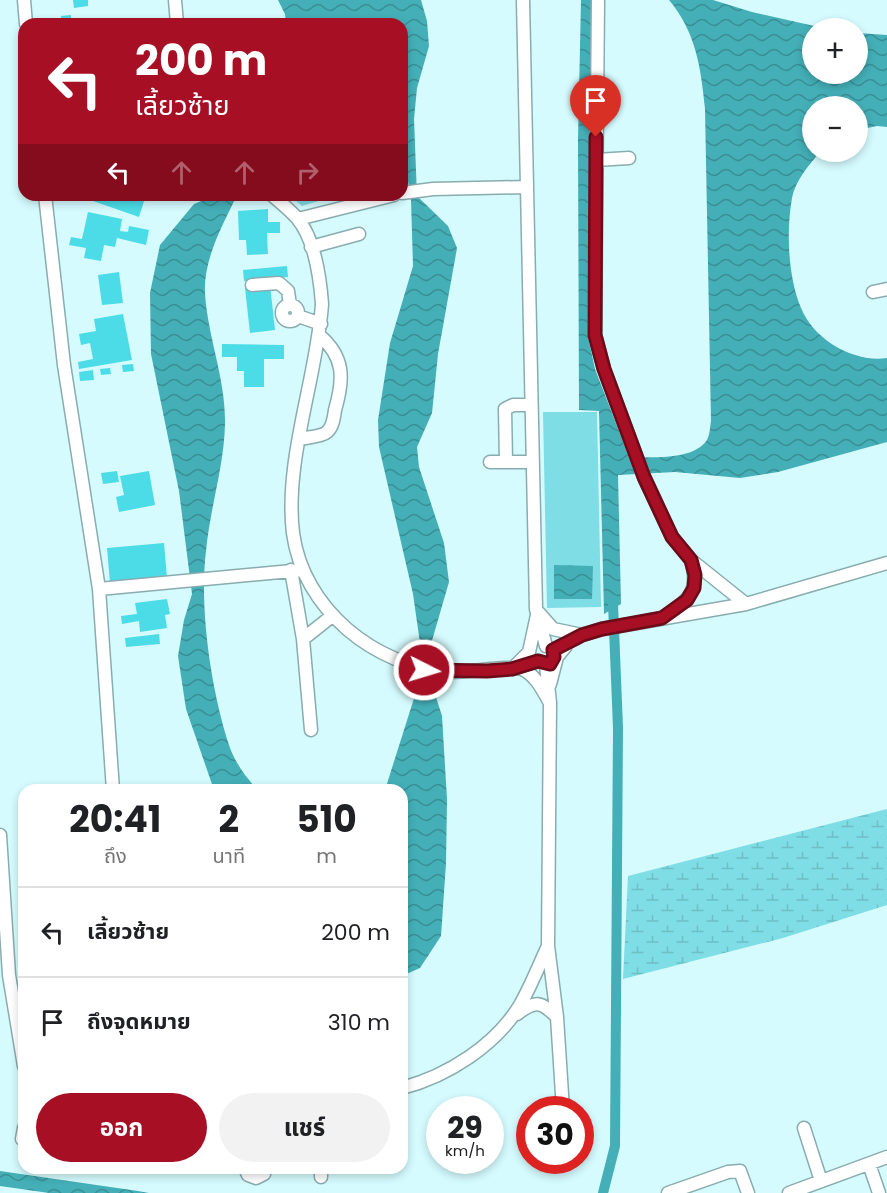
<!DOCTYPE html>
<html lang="th">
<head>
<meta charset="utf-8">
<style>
  body { margin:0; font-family:Poppins,"Noto Sans Thai",sans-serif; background:#f2f2f2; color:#202124; height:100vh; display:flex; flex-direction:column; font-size:22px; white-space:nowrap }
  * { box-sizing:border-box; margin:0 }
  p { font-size:20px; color:#757577 }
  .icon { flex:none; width:33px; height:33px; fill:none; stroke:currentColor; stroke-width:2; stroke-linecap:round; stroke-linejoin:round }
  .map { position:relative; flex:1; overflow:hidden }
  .side { position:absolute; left:18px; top:784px; width:390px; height:390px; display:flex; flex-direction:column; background:#fff; border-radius:18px; box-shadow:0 3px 9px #0003 }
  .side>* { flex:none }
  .hud { position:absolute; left:18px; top:18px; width:390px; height:183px; border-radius:18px; box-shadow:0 3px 9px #0003; background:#a70f25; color:#fff; overflow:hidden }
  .buttons { position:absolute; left:802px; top:18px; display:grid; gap:12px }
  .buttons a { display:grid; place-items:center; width:66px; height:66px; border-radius:50%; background:#fff; box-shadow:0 3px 9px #0003; font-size:30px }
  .speed { position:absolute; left:426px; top:1096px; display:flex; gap:12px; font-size:30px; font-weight:700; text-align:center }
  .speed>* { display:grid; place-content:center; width:78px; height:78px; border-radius:50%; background:#fff; box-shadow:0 3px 9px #0003; line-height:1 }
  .speed small { font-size:15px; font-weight:400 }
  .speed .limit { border:9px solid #d22; background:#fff; color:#111 }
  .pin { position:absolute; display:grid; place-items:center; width:51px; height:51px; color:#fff; margin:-62px -26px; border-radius:50% 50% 50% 0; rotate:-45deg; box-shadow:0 0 6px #0007 }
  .pin .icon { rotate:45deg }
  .me { position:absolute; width:66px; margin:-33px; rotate:95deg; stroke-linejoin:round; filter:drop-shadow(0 0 4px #0008) }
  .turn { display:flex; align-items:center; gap:21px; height:126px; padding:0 18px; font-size:27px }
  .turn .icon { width:78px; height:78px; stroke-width:2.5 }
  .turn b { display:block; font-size:42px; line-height:51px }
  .lanes { display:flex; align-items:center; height:57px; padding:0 18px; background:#0003; justify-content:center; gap:30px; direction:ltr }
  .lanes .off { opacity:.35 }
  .eta { display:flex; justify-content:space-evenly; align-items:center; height:102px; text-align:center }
  .eta b { font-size:36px; font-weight:700; line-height:42px }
  .primary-button { display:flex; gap:12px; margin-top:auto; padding:12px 18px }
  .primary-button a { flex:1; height:69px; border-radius:36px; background:#a70f25; color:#fff; font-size:24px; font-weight:700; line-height:69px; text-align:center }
  .primary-button a+a { background:#f2f2f2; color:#202124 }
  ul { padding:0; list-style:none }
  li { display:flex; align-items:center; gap:18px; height:90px; padding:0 18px; border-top:2px solid #e0e0e0 }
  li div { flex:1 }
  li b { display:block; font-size:22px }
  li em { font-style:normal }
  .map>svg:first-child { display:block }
  .green { fill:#7edde5 }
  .wetland { fill:url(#wetland-marsh) }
  .water { fill:url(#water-waves) }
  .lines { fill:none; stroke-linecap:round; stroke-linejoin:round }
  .canal { stroke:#44afb7; stroke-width:10 }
  .building { fill:#4bdce7 }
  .minor-casing { stroke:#89acaf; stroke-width:15 }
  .minor { stroke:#fff; stroke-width:12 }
  .route-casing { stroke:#6d0a18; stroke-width:15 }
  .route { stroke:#a70f25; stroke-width:10 }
</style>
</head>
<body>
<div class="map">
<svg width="887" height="1193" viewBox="0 0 887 1193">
  <defs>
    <pattern id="wetland-marsh" width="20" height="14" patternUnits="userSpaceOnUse" patternTransform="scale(1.5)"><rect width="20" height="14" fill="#7edde5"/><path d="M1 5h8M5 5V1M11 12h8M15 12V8" fill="none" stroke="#6dbec5"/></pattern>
    <pattern id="water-waves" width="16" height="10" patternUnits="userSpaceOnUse" patternTransform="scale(1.5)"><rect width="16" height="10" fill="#44afb7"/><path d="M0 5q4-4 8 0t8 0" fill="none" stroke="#388f95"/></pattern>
  </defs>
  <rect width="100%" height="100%" fill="#d5fbfe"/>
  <path class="green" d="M 289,195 L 338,195 L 302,206 Z
    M 543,412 L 597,412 L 601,607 L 547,608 Z"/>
  <path class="wetland" d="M 887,809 L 887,905 L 783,938 L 623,979 L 628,876 Z"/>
  <path class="water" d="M 278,0 L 421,0 L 427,21 L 429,46 L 417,88 L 414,119 L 417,196 L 448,226 L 457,248 L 438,354 L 432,413 L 417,447 L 419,467 L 444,543 L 449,582 L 431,644 L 430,678 L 442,716 L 447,799 L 446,863 L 441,936 L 420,968 L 402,976 L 402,790 L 385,790 L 416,692 L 420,643 L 413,594 L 379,447 L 378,420 L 390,343 L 413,266 L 411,200 L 407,175 L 402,163 L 402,24 L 286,24 L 285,14 Z
    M 581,0 L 591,0 L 589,341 L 595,369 L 629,457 C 651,457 693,461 707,440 C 710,434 710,427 711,421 L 705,109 C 701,68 696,32 669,0 L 713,0 L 752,12 L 823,28 L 813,28 L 813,74 L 858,74 L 858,33 L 887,35 L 887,127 L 877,126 L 858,130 L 858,106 L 813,106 L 813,152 L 820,152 C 809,165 795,181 792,198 C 786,231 788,277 801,308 C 814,340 854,363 887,358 L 887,442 L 778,472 L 740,478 L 675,472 L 618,475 L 621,604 L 604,614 L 599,411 L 579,410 L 578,140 Z
    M 216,195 L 237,195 C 223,225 203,259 205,294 C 208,338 226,380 225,424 C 224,467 210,508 206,551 C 199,608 211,690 229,745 C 234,761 246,778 258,790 L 214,790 L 186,709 L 178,656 L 184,620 L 192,594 L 179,491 L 151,354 L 150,293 L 160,245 L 194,204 Z
    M 554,565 L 593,566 L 592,599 L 554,599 Z
    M 0,1171 L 138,1191 L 149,1193 L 49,1193 L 0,1186 Z"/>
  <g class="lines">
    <path class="canal" d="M 603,1193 L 615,1146 L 618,728 L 613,604"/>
  </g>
  <path class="building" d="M 73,0 L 88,0 L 88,6 L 74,8 Z
    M 71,15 L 71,24 L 62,24 L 61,16 Z
    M 132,18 L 142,18 L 142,24 L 132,24 Z
    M 95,195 L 146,195 L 139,217 L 93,201 Z
    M 268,209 L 268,222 L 280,222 L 280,233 L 267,233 L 268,254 L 247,255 L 246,240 L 239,240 L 238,211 Z
    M 88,212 L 122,219 L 120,231 L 128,232 L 129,226 L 149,230 L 146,245 L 117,238 L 115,247 L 104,245 L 101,261 L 84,258 L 86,248 L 69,245 L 71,237 L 82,239 Z
    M 287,266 L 288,277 L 244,281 L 243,270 Z
    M 119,272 L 123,303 L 102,305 L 98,275 Z
    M 270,285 L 275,330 L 250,333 L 245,288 Z
    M 123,314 L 132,360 L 79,369 L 78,362 L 93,359 L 90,343 L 81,345 L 79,334 L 96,331 L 94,319 Z
    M 222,344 L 284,345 L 284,359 L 264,359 L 264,387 L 244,387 L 244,371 L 237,371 L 237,357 L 222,357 Z
    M 133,364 L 134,371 L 123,372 L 122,365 Z
    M 110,368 L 111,374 L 101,375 L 100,369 Z
    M 93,370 L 94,380 L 80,381 L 79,372 Z
    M 117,471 L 119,482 L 103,484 L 101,473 Z
    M 149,471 L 155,505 L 119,512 L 116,497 L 124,495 L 120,476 Z
    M 164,543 L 167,578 L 110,583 L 107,548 Z
    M 167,599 L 170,614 L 165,615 L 167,628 L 140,632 L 139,621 L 122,624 L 121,616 L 137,614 L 135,603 Z
    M 159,634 L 160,644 L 126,647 L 125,638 Z"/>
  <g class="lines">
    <defs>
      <path id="minor" d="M 24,0 L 26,24
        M 175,0 L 177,24
        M 523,0 L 536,609 L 546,646
        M 598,0 L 595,335 L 604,369 L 644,477 L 672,537 L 691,560 L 746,604
        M 596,160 L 629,158
        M 402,193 L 433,189 L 527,187
        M 45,195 L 64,365 L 99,589 L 113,790
        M 272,195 C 280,202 290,210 297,218 C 315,239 320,277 322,304 C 317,377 284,461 293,533 C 303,609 375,667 450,672 C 465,673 512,665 522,669 C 536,675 543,691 550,703
        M 298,219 L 394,195
        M 311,247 L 359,234
        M 252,285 L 279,283 L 288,291 L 290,305
        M 873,292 L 887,289
        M282 313a8 8 0 1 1 16 0a8 8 0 1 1-16 0Z
        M 298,316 L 321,324
        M 300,439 C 308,437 321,437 327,432 C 333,427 334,417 335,410 C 344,379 345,357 319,335
        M 490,462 L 532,462
        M 506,462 L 505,409 L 513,405 L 531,405
        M 291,570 L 303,639 L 311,730
        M 99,589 L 302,570
        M 539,613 L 553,629 L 582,635
        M 666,616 C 690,598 700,592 691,560
        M 303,639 L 332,616
        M 553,650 L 582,635 L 602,629 L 746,604 L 887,563
        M 546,665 L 550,703 L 548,946 L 557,1017
        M 519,668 L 538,661
        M 512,669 L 529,652 L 537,615
        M 550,684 L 557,657 L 566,646
        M 0,835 L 9,975 L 24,1066
        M 517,1014 C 535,1000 541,1001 557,1017 L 563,1110
        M 402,1088 C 448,1076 496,1045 520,1005 C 531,986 539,965 548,946
        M 804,1128 L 821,1181
        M 22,1139 L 24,1128
        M 869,1164 L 879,1193
        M 245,1168 L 248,1175 L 256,1178 L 264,1174 L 266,1168
        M 321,1168 L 321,1177
        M 668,1193 L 728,1172 L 740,1171 L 748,1193
        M 789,1193 L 887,1157"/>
    </defs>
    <use href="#minor" class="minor-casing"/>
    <use href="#minor" class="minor"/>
  </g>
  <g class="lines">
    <defs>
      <path id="route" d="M 424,670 L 487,671 L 512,669 L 538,661 L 550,664 L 554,657 L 553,650 L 582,635 L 602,629 L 662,618 L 687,600 L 694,588 L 695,575 L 691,560 L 672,537 L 644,477 L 604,369 L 595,335 L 596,137"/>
    </defs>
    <use href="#route" class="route-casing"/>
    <use href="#route" class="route"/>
  </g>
</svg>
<div class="buttons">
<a>+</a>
<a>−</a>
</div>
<div class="speed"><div>29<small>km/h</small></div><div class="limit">30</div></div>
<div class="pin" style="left:596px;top:137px;background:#d93025"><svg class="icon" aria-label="arrive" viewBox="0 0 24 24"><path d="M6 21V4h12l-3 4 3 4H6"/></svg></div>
<svg class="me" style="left:424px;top:670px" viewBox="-20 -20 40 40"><circle r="17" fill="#a70f25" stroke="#fff" stroke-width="3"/><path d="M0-11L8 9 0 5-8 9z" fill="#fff"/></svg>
<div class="hud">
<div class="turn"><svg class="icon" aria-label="left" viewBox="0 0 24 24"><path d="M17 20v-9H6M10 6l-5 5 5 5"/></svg><div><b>200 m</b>เลี้ยวซ้าย</div></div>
<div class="lanes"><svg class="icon" aria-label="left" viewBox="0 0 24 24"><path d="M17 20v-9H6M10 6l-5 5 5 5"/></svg><svg class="icon off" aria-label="ahead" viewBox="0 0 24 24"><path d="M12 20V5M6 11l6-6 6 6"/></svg><svg class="icon off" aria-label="ahead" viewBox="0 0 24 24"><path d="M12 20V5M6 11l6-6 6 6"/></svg><svg class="icon off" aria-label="right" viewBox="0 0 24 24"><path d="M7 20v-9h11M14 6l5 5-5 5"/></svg></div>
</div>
<section class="side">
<div class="eta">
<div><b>20:41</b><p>ถึง</p></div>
<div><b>2</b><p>นาที</p></div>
<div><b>510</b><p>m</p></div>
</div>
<ul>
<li><svg class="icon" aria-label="left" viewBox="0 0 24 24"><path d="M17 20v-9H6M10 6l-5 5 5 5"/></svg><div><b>เลี้ยวซ้าย</b></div><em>200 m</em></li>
<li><svg class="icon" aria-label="arrive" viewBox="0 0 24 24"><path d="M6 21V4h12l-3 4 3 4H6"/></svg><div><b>ถึงจุดหมาย</b></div><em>310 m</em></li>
</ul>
<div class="primary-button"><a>ออก</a><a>แชร์</a></div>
</section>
</div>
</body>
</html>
